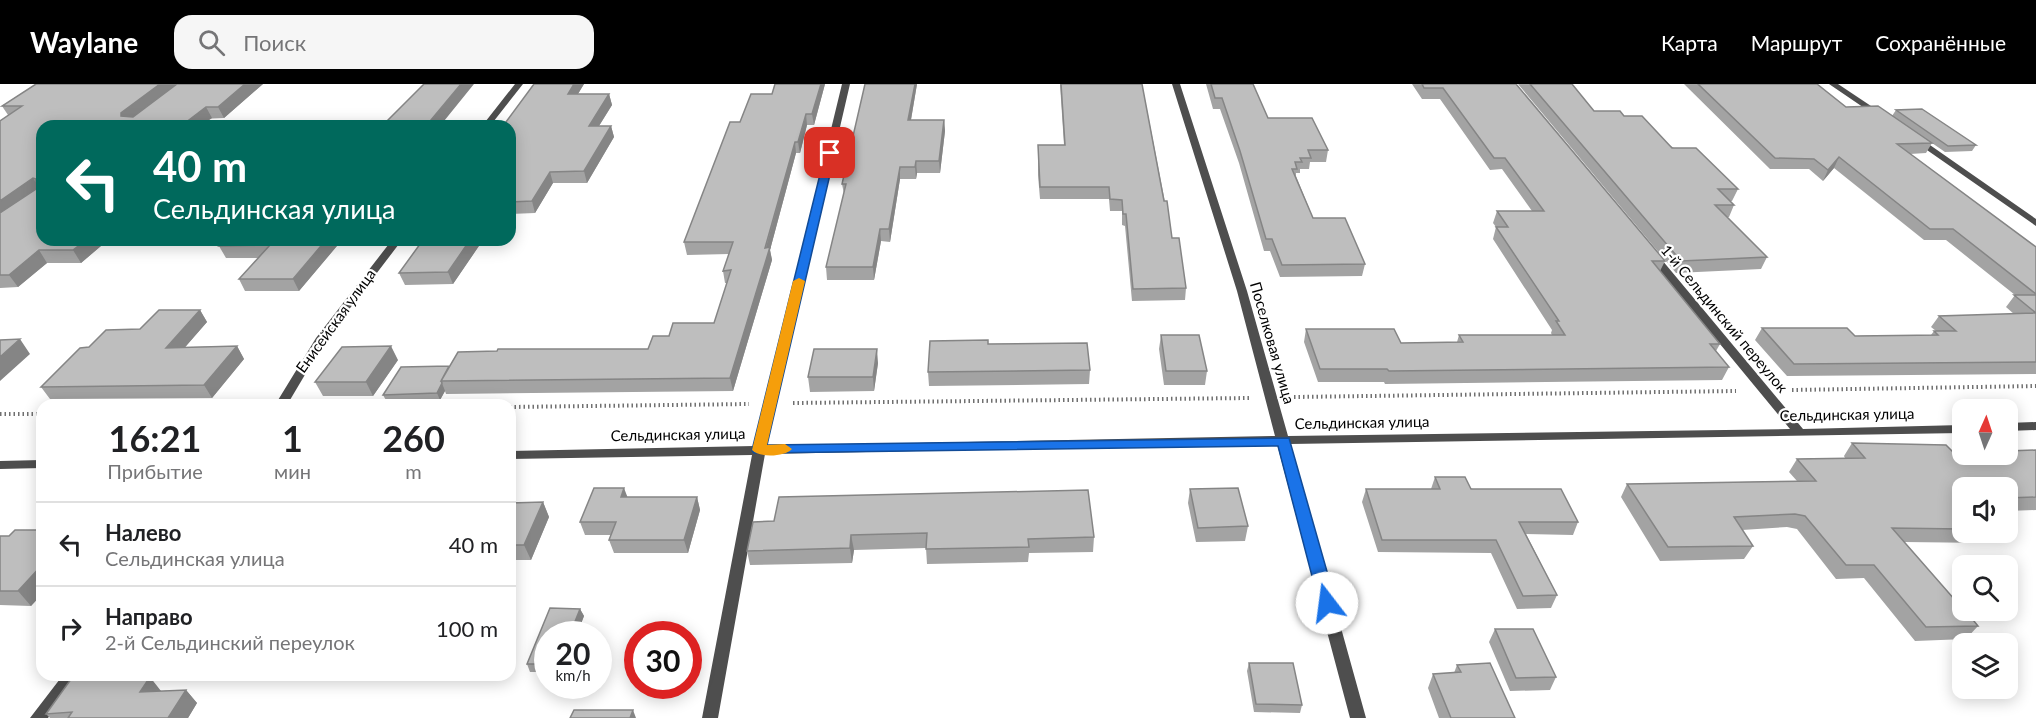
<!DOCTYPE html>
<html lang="ru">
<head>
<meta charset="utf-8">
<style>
  body { margin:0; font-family:Lato,sans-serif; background:#f6f6f6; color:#202124; height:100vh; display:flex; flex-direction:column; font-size:22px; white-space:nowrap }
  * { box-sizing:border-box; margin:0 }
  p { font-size:20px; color:#757577 }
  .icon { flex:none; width:33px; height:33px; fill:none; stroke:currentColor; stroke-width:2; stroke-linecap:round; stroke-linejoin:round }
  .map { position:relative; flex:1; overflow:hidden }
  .sheet { position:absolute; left:36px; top:315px; width:480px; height:282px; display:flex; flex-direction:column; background:#fff; border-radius:18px; box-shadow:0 3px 15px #0003 }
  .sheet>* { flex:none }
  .hud { position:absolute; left:36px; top:36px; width:480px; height:126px; border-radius:18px; box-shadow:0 3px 15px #0003; background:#00695c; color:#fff; overflow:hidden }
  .needle { width:39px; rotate:3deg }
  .buttons { position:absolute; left:1952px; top:315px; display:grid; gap:12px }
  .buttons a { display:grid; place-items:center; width:66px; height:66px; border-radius:12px; background:#fff; box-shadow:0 3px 15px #0003; font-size:30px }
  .speed { position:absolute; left:534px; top:537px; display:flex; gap:12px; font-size:30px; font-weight:700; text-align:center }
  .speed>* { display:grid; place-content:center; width:78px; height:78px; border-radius:50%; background:#fff; box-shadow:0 3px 15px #0003; line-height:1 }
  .speed small { font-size:15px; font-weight:400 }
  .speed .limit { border:9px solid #d22; background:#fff; color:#111 }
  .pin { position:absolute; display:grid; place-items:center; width:51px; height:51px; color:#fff; margin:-26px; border-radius:12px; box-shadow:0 3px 9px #0006 }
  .me { position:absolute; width:66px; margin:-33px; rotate:345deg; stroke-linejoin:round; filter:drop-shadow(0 0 4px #0008) }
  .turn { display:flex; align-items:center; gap:21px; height:126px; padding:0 18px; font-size:27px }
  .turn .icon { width:78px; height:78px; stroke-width:2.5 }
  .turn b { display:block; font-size:42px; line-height:51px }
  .eta { display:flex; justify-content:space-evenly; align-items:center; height:102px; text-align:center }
  .eta b { font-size:36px; font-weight:700; line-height:42px }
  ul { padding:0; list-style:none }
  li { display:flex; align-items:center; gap:18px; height:84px; padding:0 18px; border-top:2px solid #e0e0e0 }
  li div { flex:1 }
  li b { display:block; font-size:22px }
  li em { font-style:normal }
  header { display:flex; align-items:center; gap:36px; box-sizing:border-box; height:84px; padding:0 30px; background:#000; color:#fff }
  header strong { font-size:28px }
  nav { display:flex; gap:33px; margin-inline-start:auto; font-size:21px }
  .search { width:420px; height:54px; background:#f6f6f6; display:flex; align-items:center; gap:15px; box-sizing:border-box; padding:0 21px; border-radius:18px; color:#757577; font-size:22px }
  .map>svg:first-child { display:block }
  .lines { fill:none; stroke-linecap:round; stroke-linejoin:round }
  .path { stroke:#707070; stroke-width:4; stroke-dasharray:1.5 3; stroke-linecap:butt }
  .street { fill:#4e4e4e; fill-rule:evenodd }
  .wall { fill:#a3a3a3 }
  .shaded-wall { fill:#858585 }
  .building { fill:#bebebe; stroke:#858585; stroke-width:1.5 }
  .route { fill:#1a73e8; stroke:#114b97; stroke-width:1.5 }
  .slow { fill:#f59e0b }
  .labels { text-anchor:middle; stroke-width:4.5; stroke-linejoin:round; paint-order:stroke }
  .street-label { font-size:15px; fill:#000; stroke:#fff }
</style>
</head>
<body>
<header>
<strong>Waylane</strong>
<div class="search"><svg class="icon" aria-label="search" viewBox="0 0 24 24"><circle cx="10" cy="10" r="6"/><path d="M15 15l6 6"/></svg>Поиск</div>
<nav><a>Карта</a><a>Маршрут</a><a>Сохранённые</a></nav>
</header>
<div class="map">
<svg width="2036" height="634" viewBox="0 0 2036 634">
  <rect width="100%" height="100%" fill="#fff"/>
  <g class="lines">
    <path class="path" d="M 1792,306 L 2036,302
      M 1294,313 L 1736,307
      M 793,319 L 1250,314
      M 510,323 L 749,320
      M 0,330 L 42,330"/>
    <path class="street" d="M 515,0 L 523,0 L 490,42 L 482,42 Z
      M 842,0 L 850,0 L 766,362 L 1275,352 L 1237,207 L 1172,0 L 1180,0 L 1247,207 L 1288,352 L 1790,345 L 1649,174 L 1648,172 L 1653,169 L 1657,170 L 1803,345 L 1962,341 L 1962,349 L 1290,360 L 1366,634 L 1350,634 L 1277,360 L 765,370 L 718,634 L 702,634 L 752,371 L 510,375 L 510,367 L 754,362 Z
      M 1829,0 L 1838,0 L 1886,32 L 1879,34 Z
      M 1917,52 L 2036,135 L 2036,142 L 1914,57 L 1913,55 Z
      M 392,156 L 402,156 L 325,257 L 287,321 L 275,321 L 316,254 Z
      M 2036,338 L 2036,346 L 2007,347 L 2007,339 Z
      M 42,376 L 42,384 L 0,385 L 0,377 Z
      M 63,591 L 80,591 L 48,634 L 30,634 Z"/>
  </g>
  <path class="wall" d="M 36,0 L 263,0 L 224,34 L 42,42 L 108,156 L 81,179 L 47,179 L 18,203 L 0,204 L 0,37 L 8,31 L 2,22 Z
    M 534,0 L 584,0 L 578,10 L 609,10 L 612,21 L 599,42 L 611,42 L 614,53 L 587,99 L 553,99 L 535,129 L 510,130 L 510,42 Z
    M 775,0 L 825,0 L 814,41 L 807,41 L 800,69 L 796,69 L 770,166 L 772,176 L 733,307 L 446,310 L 445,307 L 440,316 L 387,318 L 383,311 L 449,282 L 648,265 L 669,252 L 714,239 L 727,199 L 725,199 L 723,187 L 729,170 L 687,171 L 684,158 L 740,38 L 772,10 Z
    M 865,0 L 917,0 L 911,36 L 944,36 L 945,47 L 940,89 L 917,89 L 916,95 L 900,95 L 890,158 L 881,157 L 874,196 L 827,196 L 826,183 L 844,110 L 842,100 Z
    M 1060,0 L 1142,0 L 1172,154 L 1186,204 L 1185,216 L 1132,217 L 1125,142 L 1122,141 L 1122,127 L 1110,127 L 1109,115 L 1040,115 L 1038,91 L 1038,61 L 1064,61 Z
    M 1206,0 L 1253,0 L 1268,34 L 1328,66 L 1326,78 L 1310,78 L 1309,85 L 1300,85 L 1300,89 L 1296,89 L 1296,92 L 1313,134 L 1365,180 L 1362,192 L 1280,193 L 1270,167 L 1264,167 L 1239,79 L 1220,25 L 1213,25 Z
    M 1412,0 L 1516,0 L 1665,177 L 1660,187 L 1720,260 L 1716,267 L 1729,283 L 1722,296 L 1385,300 L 1384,298 L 1318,298 L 1304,258 L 1306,245 L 1401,259 L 1457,258 L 1459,251 L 1552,251 L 1551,249 L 1552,246 L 1493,155 L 1496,143 L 1493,139 L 1497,127 L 1532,127 L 1502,85 L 1490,86 L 1440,15 L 1422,15 Z
    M 1518,0 L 1572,0 L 1594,27 L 1624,32 L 1738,105 L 1732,117 L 1730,117 L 1734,121 L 1729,133 L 1726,133 L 1767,173 L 1761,185 L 1676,189 Z
    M 1684,0 L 1817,0 L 1846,23 L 1892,32 L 1896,26 L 1976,61 L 1972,67 L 1945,68 L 1932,59 L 1926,69 L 1910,70 L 2036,163 L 2036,290 L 1787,292 L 1755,256 L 1762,244 L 1855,252 L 1931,251 L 1934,247 L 1936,247 L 1931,243 L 1939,232 L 2014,230 L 2006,223 L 2015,211 L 1946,156 L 1924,156 L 1834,84 L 1823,97 L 1809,85 L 1770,85 Z
    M 342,156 L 299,207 L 245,207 L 239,195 L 258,174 L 226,174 L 219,162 Z
    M 423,156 L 483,156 L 453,200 L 405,201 L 399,189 Z
    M 200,226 L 207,238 L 185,263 L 237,262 L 244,275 L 212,314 L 50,315 L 41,303 L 89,263 Z
    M 1161,251 L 1207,287 L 1205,301 L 1164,301 L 1159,265 Z
    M 988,260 L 1090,286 L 1089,300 L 929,302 L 928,288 Z
    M 398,276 L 373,312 L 323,312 L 315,298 Z
    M 878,279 L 874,307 L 810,308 L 808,293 Z
    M 1852,359 L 1954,369 L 2036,366 L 2036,426 L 2007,427 L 2007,404 L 1962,404 L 1962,448 L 1998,448 L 1989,459 L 1904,458 L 1978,542 L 1966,555 L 1915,557 L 1864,494 L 1836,495 L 1797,445 L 1787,443 L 1742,446 L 1753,462 L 1744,475 L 1660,477 L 1621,413 L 1627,400 L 1797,397 L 1789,388 L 1797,375 L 1845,374 L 1844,372 Z
    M 1435,393 L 1578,438 L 1573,451 L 1526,450 L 1557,511 L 1551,524 L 1517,525 L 1491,469 L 1378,468 L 1362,418 L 1366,405 L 1431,405 Z
    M 1190,405 L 1248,442 L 1245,457 L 1196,458 L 1188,419 Z
    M 627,413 L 697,413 L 700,426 L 688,469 L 614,469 L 609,456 L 611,451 L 585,451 L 580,438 Z
    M 543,418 L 549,433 L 531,476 L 510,476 L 510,419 Z
    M 753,438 L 1094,453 L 1093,468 L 1029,469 L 1028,478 L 927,480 L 926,464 L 854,466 L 852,479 L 750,481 L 747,467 Z
    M 42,446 L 42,510 L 31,522 L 0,521 L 0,452 L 9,452 Z
    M 550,524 L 580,525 L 584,532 L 577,550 L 548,550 L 548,588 L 530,588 L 527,580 Z
    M 1495,545 L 1556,593 L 1550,606 L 1510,607 L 1489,558 Z
    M 1249,579 L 1302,621 L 1300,629 L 1254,628 L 1247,587 Z
    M 1457,581 L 1515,634 L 1439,634 L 1428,604 L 1433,590 L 1454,589 Z
    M 140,594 L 161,607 L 186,606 L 197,619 L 188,634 L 50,634 L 46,630 Z"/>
  <path class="shaded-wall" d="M 160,0 L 180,0 L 128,40 L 121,32 L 121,29 Z
    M 245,0 L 263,0 L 224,34 L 218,23 Z
    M 461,0 L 474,0 L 440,42 L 426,42 Z
    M 574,0 L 584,0 L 571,21 L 568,10 Z
    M 821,0 L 825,0 L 814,41 L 812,30 Z
    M 915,0 L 917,0 L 909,47 L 908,36 Z
    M 609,10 L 612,21 L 592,53 L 589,42 Z
    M 206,23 L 212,34 L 201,42 L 181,42 Z
    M 806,30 L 807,41 L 800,69 L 798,58 Z
    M 944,36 L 945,47 L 940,89 L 939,77 Z
    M 611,42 L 614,53 L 587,99 L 584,87 Z
    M 795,58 L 796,69 L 770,166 L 772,176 L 733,307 L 730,294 Z
    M 1839,73 L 1834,84 L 1823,97 L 1828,86 Z
    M 916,77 L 917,89 L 916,95 L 915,83 Z
    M 900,83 L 900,95 L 890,158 L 889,145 Z
    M 550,88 L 553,99 L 535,129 L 532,117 Z
    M 33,94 L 41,106 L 0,134 L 0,117 Z
    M 880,145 L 881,157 L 874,196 L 873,183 Z
    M 86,156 L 108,156 L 81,179 L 73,166 Z
    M 326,156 L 342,156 L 299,207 L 293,195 Z
    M 470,156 L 483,156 L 453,200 L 448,188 Z
    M 39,166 L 47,179 L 18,203 L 9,191 Z
    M 200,226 L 207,238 L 174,276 L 166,264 Z
    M 20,255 L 30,270 L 0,297 L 0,273 Z
    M 237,262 L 244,275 L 212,314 L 204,301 Z
    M 391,262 L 398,276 L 373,312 L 366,298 Z
    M 877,265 L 878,279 L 874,307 L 873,293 Z
    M 442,299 L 445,307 L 440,316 L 437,309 Z
    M 624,404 L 629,417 L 621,413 Z
    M 697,413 L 700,426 L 688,469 L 684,456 Z
    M 543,418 L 549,433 L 531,476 L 524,461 Z
    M 851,451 L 854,466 L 852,479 L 850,464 Z
    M 42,481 L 42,510 L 31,522 L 18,507 Z
    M 580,525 L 584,532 L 577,550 L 570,550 Z
    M 121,591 L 142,591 L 130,608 L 118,595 Z
    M 150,593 L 161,607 L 140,608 Z
    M 186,606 L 197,619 L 188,634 L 168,634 Z
    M 633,626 L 636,634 L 630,634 Z"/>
  <path class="building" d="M 36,0 L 160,0 L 121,29 L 121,32 L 133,33 L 177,0 L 245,0 L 218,23 L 206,23 L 181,42 L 42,42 L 42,156 L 86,156 L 73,166 L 39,166 L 9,191 L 0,191 L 0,129 L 36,105 L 36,95 L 33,94 L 0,117 L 0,37 L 22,22 L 2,22 Z
    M 424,0 L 461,0 L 426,42 L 382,42 Z
    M 534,0 L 574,0 L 568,10 L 609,10 L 589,42 L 611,42 L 584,87 L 550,88 L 532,117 L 510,118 L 510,42 L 503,42 Z
    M 775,0 L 821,0 L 812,30 L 806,30 L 798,58 L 795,58 L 765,164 L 770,163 L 730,294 L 441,297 L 458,268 L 497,267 L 498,265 L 648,265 L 653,252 L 669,252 L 673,239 L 714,239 L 731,186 L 723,187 L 733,158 L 684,158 L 730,38 L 740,38 L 751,10 L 772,10 Z
    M 865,0 L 915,0 L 908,36 L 944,36 L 939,77 L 916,77 L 915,83 L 900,83 L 889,145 L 880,145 L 873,183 L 826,183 L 846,100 L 842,100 Z
    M 1061,0 L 1142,0 L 1164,117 L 1167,117 L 1172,154 L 1179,154 L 1186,204 L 1133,205 L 1126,130 L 1123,130 L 1122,116 L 1110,115 L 1109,103 L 1040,103 L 1038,61 L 1065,61 Z
    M 1211,0 L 1253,0 L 1268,34 L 1312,34 L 1328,66 L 1308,66 L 1311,74 L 1300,74 L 1302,78 L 1295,78 L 1297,85 L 1292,85 L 1313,134 L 1345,134 L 1365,180 L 1282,181 L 1272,155 L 1266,155 L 1240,67 L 1222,14 L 1215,14 Z
    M 1422,0 L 1516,0 L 1665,177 L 1652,177 L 1720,260 L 1710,260 L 1729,283 L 1389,287 L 1387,285 L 1320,285 L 1306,245 L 1394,245 L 1401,259 L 1463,258 L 1459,251 L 1565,251 L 1556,237 L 1559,237 L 1496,143 L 1508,143 L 1497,127 L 1544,127 L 1505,74 L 1494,74 L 1443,4 L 1424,4 Z
    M 1530,0 L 1572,0 L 1594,27 L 1620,27 L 1624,32 L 1642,32 L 1672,64 L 1696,64 L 1738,105 L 1718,105 L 1734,121 L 1715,121 L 1767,173 L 1681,177 Z
    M 1698,0 L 1817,0 L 1846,23 L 1878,22 L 1932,59 L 1897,60 L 2036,163 L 2036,210 L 1953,145 L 1930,145 L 1839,73 L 1828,86 L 1814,75 L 1775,74 Z
    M 1922,25 L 1976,61 L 1948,62 L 1896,26 Z
    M 225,156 L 326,156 L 293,195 L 239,195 L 270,161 L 219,162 Z
    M 423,156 L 470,156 L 448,188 L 399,189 Z
    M 2014,211 L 2036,211 L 2036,229 Z
    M 159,226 L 200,226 L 166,264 L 237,262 L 204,301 L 41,303 L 80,264 L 89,263 L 106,246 L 140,245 Z
    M 2036,229 L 2036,278 L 1794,280 L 1762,244 L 1847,244 L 1855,252 L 1938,251 L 1934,247 L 1956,247 L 1939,232 Z
    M 1161,251 L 1199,251 L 1207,287 L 1166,287 Z
    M 20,255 L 0,273 L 0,256 Z
    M 988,256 L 988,260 L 1087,259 L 1090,286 L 928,288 L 930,257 Z
    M 391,262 L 366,298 L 315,298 L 342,263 Z
    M 814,265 L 877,265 L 873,293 L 808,293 Z
    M 449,282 L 441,297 L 442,299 L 437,309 L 383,311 L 401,283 Z
    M 1852,359 L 1946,361 L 1954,369 L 1962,369 L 1962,370 L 2007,370 L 2007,367 L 2036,366 L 2036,413 L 2007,414 L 2007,404 L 1962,404 L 1962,445 L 1892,444 L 1962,524 L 1962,526 L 1965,526 L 1978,542 L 1926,543 L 1874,481 L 1846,481 L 1805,432 L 1795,430 L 1734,433 L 1753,462 L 1668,463 L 1627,400 L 1816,397 L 1797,375 L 1865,374 Z
    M 1435,393 L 1465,393 L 1471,405 L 1561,405 L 1578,438 L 1519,438 L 1557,511 L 1523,512 L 1496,456 L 1382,456 L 1366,405 L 1440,405 Z
    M 594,404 L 624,404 L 621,413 L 697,413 L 684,456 L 609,456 L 616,438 L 580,438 Z
    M 1238,404 L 1248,442 L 1198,444 L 1190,405 Z
    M 1088,406 L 1094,453 L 1028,455 L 1029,463 L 926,465 L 927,449 L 851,451 L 850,464 L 747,467 L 753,438 L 774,437 L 779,413 Z
    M 543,418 L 524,461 L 510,461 L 510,419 Z
    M 15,446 L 42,446 L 42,481 L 18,507 L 0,507 L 0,452 L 9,452 Z
    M 550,524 L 580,525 L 570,550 L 548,550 L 548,580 L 527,580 Z
    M 1495,545 L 1533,545 L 1556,593 L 1516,594 Z
    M 1249,579 L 1293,579 L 1302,621 L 1256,620 Z
    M 1490,579 L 1515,634 L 1451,634 L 1433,590 L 1461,588 L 1457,581 Z
    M 74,591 L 121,591 L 118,595 L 150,593 L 140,608 L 186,606 L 168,634 L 68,634 L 72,628 L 46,630 Z
    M 574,626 L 633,626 L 630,634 L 570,634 Z"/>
  <path class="route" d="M 826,66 L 835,69 L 767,361 L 1289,354 L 1336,519 L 1333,523 L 1327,525 L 1321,523 L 1319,519 L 1278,362 L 754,369 L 752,366 Z"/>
  <path class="slow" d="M 799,194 L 805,197 L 767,361 L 785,360 L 792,365 C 785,373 759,374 752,366 L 793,197 Z"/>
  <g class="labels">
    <g class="street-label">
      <text transform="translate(1724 235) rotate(50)" y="5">1-й Сельдинский переулок</text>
      <text transform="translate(336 237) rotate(-54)" y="5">Енисейская улица</text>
      <text transform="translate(1272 259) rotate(74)" y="5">Поселковая улица</text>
      <text transform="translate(1847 331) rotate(-1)" y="5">Сельдинская улица</text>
      <text transform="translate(1362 339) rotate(-1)" y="5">Сельдинская улица</text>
      <text transform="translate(678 351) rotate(-1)" y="5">Сельдинская улица</text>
    </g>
  </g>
</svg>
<div class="buttons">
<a><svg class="needle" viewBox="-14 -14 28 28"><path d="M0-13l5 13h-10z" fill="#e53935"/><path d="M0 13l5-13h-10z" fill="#757577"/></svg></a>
<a><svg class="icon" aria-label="sound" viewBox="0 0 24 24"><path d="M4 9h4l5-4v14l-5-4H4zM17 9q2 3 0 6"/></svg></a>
<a><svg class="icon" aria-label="search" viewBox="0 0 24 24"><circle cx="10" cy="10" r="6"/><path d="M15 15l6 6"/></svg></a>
<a><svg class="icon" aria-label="layers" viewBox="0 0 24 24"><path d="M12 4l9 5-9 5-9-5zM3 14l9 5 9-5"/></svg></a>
</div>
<div class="speed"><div>20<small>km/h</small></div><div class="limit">30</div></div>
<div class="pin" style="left:830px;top:69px;background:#d93025"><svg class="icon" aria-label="arrive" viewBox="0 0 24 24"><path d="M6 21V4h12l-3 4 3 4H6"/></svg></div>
<svg class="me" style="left:1327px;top:519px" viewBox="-20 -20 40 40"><circle r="19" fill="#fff"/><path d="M0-13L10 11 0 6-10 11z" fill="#1a73e8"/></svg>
<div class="hud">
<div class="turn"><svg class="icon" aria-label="left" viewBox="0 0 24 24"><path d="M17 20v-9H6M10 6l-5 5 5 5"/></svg><div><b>40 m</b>Сельдинская улица</div></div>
</div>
<section class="sheet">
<div class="eta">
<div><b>16:21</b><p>Прибытие</p></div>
<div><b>1</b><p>мин</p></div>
<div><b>260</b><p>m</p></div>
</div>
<ul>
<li><svg class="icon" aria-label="left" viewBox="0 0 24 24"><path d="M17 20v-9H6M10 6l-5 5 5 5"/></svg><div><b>Налево</b><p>Сельдинская улица</p></div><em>40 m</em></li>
<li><svg class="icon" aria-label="right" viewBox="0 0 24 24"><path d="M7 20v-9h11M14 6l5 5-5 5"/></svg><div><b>Направо</b><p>2-й Сельдинский переулок</p></div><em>100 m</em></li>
</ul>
</section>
</div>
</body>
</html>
